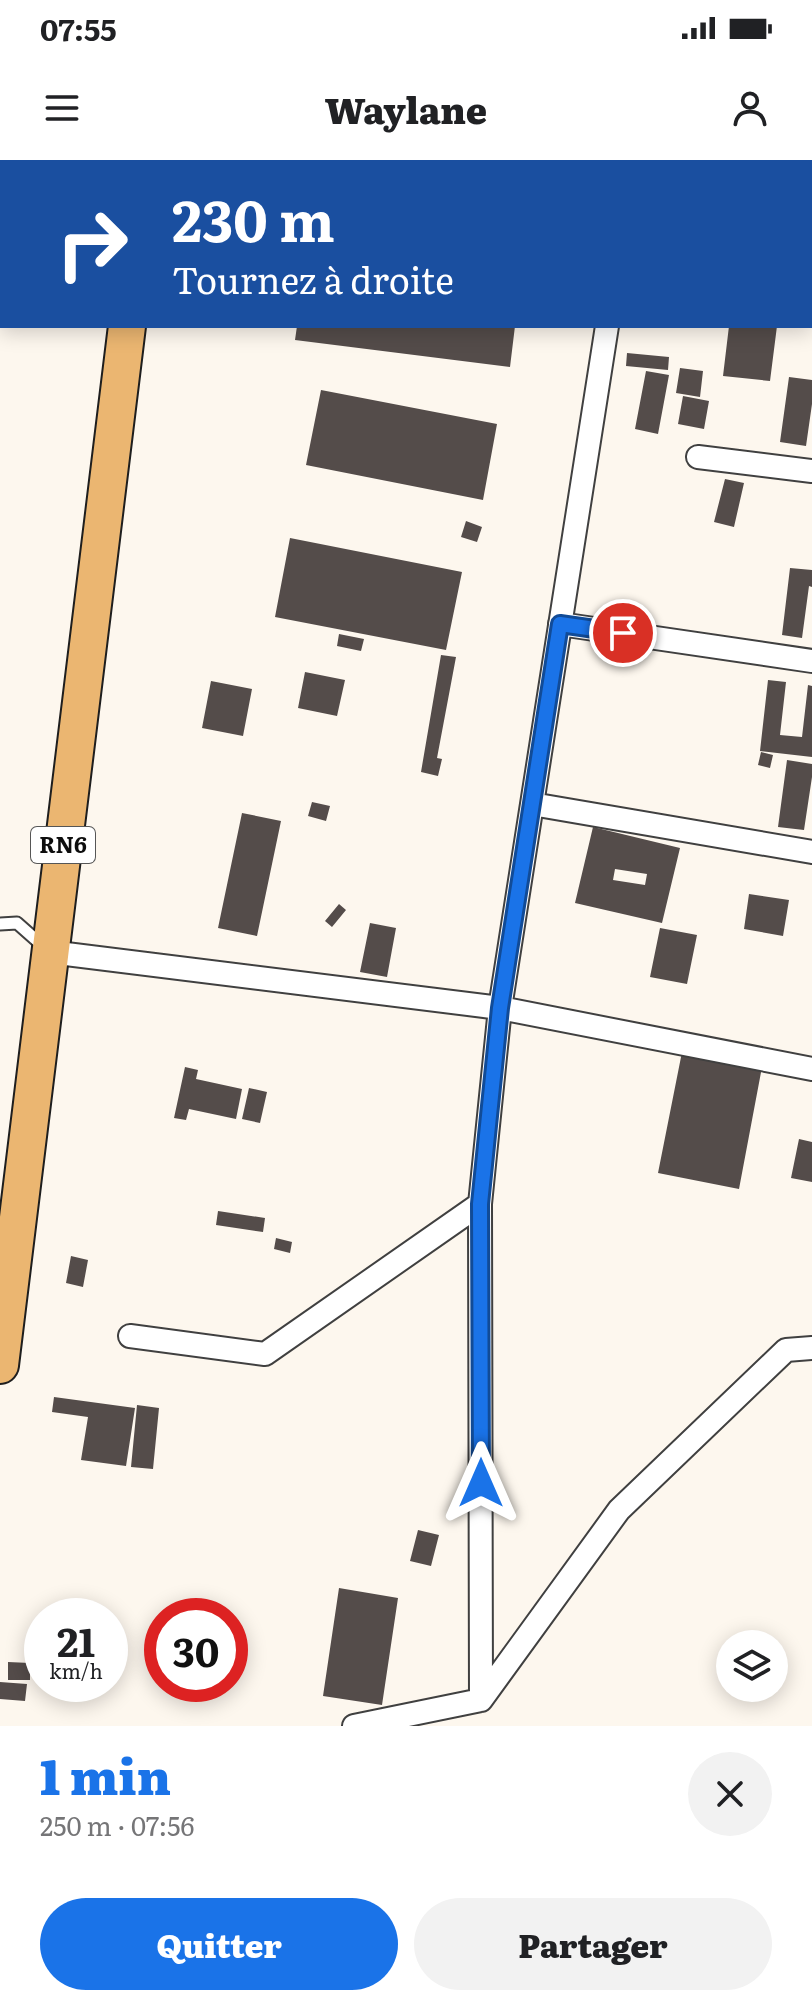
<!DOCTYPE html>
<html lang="fr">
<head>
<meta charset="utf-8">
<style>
  body { margin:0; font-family:Literata,serif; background:#f2f2f2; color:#202124; height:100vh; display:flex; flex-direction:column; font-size:30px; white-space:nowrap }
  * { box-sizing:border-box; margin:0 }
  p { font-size:26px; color:#757577 }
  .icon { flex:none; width:44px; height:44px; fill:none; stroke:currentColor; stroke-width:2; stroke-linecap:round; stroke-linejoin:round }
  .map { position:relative; height:1566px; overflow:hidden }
  .drawer { display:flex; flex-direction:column; background:#fff; flex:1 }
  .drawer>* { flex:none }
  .banner { position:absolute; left:0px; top:0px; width:812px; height:168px; box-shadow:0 4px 20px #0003; background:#1a4fa0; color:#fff; overflow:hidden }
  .fabs { position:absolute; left:716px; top:1470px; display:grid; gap:16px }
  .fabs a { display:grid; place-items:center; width:72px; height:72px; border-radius:50%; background:#fff; box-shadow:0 4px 20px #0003; font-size:40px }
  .speed { position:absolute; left:24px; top:1438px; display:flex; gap:16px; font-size:40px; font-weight:700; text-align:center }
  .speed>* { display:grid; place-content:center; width:104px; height:104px; border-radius:50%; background:#fff; box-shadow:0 4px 20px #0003; line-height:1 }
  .speed small { font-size:20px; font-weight:400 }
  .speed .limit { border:12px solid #d22; background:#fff; color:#111 }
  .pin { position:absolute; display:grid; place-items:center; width:68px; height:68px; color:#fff; margin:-34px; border:4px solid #fff; border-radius:50%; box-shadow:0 2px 8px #0007 }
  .me { position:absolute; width:88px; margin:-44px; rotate:0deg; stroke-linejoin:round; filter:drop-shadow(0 0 6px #0008) }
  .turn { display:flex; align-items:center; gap:28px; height:168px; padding:0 40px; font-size:36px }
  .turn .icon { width:104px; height:104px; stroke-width:2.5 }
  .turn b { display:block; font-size:56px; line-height:68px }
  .round { display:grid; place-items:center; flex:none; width:84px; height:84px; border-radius:42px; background:#f2f2f2 }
  .summary { display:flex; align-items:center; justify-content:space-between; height:136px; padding:0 40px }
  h1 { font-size:48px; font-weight:800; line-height:60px; color:#1a73e8 }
  .button { display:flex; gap:16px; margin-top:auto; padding:16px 40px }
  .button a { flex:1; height:92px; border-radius:48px; background:#1a73e8; color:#fff; font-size:32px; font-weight:800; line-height:92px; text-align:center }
  .button a+a { background:#f2f2f2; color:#202124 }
  .status { display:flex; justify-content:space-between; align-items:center; height:56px; padding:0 40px; background:#fff; direction:ltr }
  .status svg { height:22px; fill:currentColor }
  header { display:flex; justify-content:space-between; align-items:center; height:104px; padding:0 40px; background:#fff; font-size:36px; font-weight:800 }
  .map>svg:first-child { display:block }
  .building { fill:#544c4a; fill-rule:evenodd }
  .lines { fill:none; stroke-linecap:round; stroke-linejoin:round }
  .service-casing { stroke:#404040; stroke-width:15 }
  .minor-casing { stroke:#404040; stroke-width:26 }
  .primary-casing { stroke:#1e1e1e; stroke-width:40 }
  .service { stroke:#fff; stroke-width:11 }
  .minor { stroke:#fff; stroke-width:22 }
  .primary { stroke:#ebb671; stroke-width:36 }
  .route-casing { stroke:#114b97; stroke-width:20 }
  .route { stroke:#1a73e8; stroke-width:14 }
  .labels { text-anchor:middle; stroke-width:8; stroke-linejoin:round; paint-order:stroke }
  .shield { fill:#fff; stroke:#565656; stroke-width:2 }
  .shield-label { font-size:22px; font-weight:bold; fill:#0d0d0d }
</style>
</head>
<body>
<div class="status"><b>07:55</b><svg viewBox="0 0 49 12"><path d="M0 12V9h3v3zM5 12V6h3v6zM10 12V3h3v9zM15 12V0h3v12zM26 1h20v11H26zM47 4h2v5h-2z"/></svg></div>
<header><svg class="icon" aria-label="menu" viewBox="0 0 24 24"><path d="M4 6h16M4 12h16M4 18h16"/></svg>Waylane<svg class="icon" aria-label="person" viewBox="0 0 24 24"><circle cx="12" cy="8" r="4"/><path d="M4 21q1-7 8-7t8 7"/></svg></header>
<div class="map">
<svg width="812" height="1566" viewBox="0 0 812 1566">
  <rect width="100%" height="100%" fill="#fdf7ee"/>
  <path class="building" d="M 297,166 L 515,166 L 510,207 L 295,180 Z
    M 729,166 L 777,166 L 770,221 L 723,216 Z
    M 627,193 L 669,197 L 668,210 L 626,206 Z
    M 680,208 L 703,211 L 700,237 L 676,233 Z
    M 646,211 L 669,215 L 658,274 L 635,269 Z
    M 789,217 L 812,220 L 812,244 L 806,286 L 780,282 Z
    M 321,230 L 497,264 L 483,340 L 306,305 Z
    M 683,236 L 709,241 L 704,269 L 678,264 Z
    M 725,319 L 744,323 L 734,367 L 714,362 Z
    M 466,361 L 482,367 L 477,382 L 461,377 Z
    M 290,378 L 462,412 L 446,490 L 275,457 Z
    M 790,408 L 812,410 L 812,427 L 809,426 L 802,478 L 782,475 Z
    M 339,474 L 364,479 L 361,491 L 337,486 Z
    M 441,495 L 456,497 L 437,598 L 442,599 L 438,616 L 421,612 Z
    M 305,512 L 345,520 L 337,556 L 298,548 Z
    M 768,520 L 786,522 L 780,575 L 802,577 L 808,525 L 812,526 L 812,597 L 760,591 Z
    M 211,521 L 252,529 L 243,576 L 202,568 Z
    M 761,592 L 773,595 L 770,608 L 758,605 Z
    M 787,600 L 812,604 L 812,617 L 804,670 L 778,667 Z
    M 312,642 L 330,646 L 326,661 L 308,656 Z
    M 242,653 L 281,661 L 257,776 L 218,768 Z
    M 593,667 L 680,688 L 662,763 L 575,743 ZM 615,709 L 647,714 L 645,725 L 613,720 Z
    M 749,734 L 789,740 L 783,776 L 744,769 Z
    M 339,744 L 346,750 L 332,767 L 325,761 Z
    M 370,763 L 396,768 L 387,817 L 360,812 Z
    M 660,768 L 697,775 L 687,824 L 650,817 Z
    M 682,892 L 762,907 L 739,1029 L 658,1013 Z
    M 185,907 L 198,910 L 196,919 L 242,929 L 236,959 L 189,949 L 186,960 L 174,958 Z
    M 249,928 L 267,932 L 260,963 L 242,959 Z
    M 799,979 L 812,982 L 812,1022 L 791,1018 Z
    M 218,1051 L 265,1058 L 263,1072 L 216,1065 Z
    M 276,1078 L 292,1082 L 290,1093 L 274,1089 Z
    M 71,1096 L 88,1100 L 83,1127 L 66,1123 Z
    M 54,1237 L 135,1248 L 126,1306 L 81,1300 L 88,1257 L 52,1252 Z
    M 137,1245 L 159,1248 L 153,1309 L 131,1307 Z
    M 418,1370 L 439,1375 L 431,1406 L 410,1401 Z
    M 339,1428 L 398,1438 L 382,1545 L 323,1536 Z
    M 8,1502 L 30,1503 L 30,1520 L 8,1520 Z
    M 0,1522 L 27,1524 L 25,1541 L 0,1539 Z"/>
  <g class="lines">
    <defs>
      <path id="service" d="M 0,764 L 17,763 L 43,786"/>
      <path id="minor" d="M 810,90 L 812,90
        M 698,297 L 812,311
        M 560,464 L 812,501
        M 532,644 L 812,692
        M 50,792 L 500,848 L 812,909
        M 480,1044 L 481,1540
        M 130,1176 L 265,1194 L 480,1044 L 500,848 L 607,166
        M 354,1566 L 481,1540 L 619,1350 L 786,1190 L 812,1188"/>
      <path id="primary" d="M 146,2 L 147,0
        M 0,1205 L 127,166"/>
    </defs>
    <use href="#service" class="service-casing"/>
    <use href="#minor" class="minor-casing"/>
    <use href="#primary" class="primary-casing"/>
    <use href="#service" class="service"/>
    <use href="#minor" class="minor"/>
    <use href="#primary" class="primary"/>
  </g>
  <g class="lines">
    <defs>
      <path id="route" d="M 481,1323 L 480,1044 L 500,848 L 560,464 L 623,473"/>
    </defs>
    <use href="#route" class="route-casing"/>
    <use href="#route" class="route"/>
  </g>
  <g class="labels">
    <rect class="shield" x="31" y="667" width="64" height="36" rx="6"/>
    <g class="shield-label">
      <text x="63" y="693">RN6</text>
    </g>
  </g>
</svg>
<div class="fabs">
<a><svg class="icon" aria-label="layers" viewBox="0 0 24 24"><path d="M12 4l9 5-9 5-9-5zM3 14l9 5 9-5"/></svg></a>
</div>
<div class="speed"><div>21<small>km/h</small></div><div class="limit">30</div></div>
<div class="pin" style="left:623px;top:473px;background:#d93025"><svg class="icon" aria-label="arrive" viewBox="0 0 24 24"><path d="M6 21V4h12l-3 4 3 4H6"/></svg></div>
<svg class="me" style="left:481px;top:1323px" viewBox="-20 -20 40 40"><path d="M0-17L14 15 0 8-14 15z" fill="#1a73e8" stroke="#fff" stroke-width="4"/></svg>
<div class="banner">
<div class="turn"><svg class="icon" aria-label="right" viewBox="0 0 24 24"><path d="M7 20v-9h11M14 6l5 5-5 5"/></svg><div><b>230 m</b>Tournez à droite</div></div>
</div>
</div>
<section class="drawer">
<div class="summary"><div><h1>1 min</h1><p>250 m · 07:56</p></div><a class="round"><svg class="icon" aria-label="close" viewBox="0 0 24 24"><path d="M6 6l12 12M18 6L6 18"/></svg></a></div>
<div class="button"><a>Quitter</a><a>Partager</a></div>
</section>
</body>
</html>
